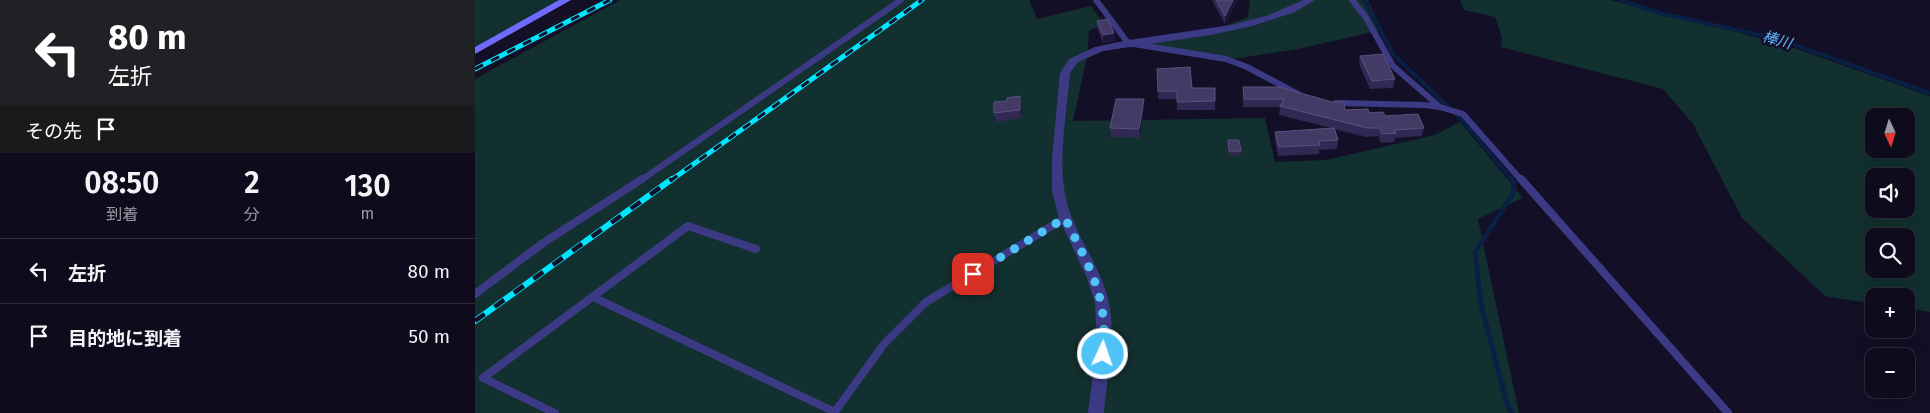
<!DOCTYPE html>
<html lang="ja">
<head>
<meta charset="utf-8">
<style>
  body { margin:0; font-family:"Fira Sans","Noto Sans JP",sans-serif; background:#171425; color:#f1f3f6; height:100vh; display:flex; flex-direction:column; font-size:19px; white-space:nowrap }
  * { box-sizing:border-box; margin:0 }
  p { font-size:16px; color:#9b9ba3 }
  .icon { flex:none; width:28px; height:28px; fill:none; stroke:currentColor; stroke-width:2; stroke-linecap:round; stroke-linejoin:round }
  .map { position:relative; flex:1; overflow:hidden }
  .details { display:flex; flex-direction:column; background:#0e0b1c; width:475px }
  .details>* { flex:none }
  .banner { background:#202124; color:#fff; overflow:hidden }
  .needle { width:32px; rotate:176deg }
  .fabs { position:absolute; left:1390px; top:108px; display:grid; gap:10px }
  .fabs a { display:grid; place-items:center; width:50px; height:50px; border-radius:10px; background:#0e0b1c; box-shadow:0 5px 20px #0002,0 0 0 1px #2e2b3b; font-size:25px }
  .pin { position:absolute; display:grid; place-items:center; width:42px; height:42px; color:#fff; margin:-21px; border-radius:10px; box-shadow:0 2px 8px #0006 }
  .me { position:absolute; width:55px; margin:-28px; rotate:3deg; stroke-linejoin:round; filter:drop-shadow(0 0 4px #0008) }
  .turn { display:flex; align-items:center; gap:18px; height:105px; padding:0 25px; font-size:22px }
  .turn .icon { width:65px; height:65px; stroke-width:2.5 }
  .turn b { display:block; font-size:35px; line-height:42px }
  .then { display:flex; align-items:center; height:48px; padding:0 25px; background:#0003; gap:10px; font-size:19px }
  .eta { display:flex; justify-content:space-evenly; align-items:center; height:85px; text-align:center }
  .eta b { font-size:30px; font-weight:600; line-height:35px }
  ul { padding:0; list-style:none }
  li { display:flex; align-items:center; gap:15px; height:65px; padding:0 25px; border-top:1px solid #2e2b3b }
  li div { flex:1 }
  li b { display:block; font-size:19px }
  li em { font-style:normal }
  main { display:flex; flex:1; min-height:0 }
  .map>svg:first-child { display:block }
  .green { fill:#12302f; fill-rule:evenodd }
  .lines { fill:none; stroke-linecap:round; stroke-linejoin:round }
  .stream-far1 { stroke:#0a1f44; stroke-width:4 }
  .stream { stroke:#0a1f44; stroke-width:5 }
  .lane-far1 { stroke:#3d3a85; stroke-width:6 }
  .lane { stroke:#3d3a85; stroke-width:8 }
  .street { fill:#3d3a85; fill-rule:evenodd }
  .secondary { fill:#6f6bff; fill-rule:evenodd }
  .rail-far1-casing { stroke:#00e5ff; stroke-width:5 }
  .rail-casing { stroke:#00e5ff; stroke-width:6 }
  .rail-far1 { stroke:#130f26; stroke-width:3; stroke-dasharray:9; stroke-linecap:butt }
  .rail { stroke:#130f26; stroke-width:4.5; stroke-dasharray:12; stroke-linecap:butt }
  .wall { fill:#312854 }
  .shaded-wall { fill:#1d163a }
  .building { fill:#433a66; stroke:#5a527e }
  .route { stroke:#4fc3f7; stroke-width:9; stroke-dasharray:0 16.2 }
  .labels { text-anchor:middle; stroke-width:5; stroke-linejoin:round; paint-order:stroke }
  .water-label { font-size:15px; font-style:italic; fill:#62b6ff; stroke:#130f26 }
</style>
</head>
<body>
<main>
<section class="details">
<div class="banner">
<div class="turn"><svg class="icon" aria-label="left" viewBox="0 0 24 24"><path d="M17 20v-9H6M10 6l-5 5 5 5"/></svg><div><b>80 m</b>左折</div></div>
<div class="then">その先<svg class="icon" aria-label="arrive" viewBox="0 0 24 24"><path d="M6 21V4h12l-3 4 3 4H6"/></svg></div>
</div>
<div class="eta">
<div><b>08:50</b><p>到着</p></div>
<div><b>2</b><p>分</p></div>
<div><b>130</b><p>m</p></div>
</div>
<ul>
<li><svg class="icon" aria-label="left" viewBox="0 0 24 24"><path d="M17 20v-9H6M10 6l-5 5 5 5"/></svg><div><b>左折</b></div><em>80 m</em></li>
<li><svg class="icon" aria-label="arrive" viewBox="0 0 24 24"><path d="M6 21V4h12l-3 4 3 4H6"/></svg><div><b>目的地に到着</b></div><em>50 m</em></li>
</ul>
</section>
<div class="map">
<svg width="1455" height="413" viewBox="0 0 1455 413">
  <rect width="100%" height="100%" fill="#130f26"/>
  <path class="green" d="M 0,0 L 85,0 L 0,47 Z
    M 145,0 L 554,0 L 562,19 L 616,6 L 630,25 L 614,30 L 612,57 L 598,121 L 790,118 L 800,162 L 851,160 L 960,135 L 985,122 L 1048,198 L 1003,219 L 1044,413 L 0,413 L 0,79 Z
    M 775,0 L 893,0 L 907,30 L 823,49 L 745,61 L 654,46 L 721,37 L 773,17 Z
    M 985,0 L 1135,0 L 1308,44 L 1455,96 L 1455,312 L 1431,308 L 1431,296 L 1399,296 L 1399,304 L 1350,296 L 1267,218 L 1218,124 L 1188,89 L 1026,47 L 1027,37 L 1020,17 L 989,10 ZM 1431,116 L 1431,149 L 1399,149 L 1399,116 ZM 1431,176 L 1431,209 L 1399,209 L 1399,176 ZM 1399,236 L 1431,236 L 1431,269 L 1399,269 Z"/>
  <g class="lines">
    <path class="stream-far1" d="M 889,0 L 918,54 L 987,120 L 1038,181
      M 1145,0 L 1189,14 L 1303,39 L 1455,93"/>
    <path class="stream" d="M 1037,179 L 1039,182 L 1038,194 L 1000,252 L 1006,304 L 1032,404 L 1037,413"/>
    <path class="lane-far1" d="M 621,0 L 653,43 L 751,59 L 772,67 L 823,94
      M 877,0 L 890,16 L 918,66 L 965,107
      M 861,103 L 950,105 L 965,107 L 988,114 L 1047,181
      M 165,181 L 426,0"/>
    <path class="lane" d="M 1046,179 L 1253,413
      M 0,294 L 68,243 L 167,179
      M 118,297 L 360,412
      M 80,413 L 8,378 L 213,226 L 281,249
      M 359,413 L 409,344 L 451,302 L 590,218"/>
    <path class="street" d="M 828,0 L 840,0 L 820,12 L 777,26 L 735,35 L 628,51 L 603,62 L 595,73 C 592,112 583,155 590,194 C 596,228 619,256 630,289 C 644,329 632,372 629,413 L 613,413 L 622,344 L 620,303 L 612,278 L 584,218 L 577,191 L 577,158 L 585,73 L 594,59 L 620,47 L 654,40 L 756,25 L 794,15 Z"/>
    <path class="secondary" d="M 84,0 L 96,0 L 0,54 L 0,47 Z"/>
    <defs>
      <path id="rail-far1" d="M 0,69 L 135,0
        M 195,181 L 447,0"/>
      <path id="rail" d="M 0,321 L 197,179"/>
    </defs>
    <use href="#rail-far1" class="rail-far1-casing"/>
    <use href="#rail" class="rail-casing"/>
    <use href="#rail-far1" class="rail-far1"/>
    <use href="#rail" class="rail"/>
  </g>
  <path class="wall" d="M 737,0 L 762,0 L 750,24 Z
    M 622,21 L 639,33 L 640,41 L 628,43 L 623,30 Z
    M 885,56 L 920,79 L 918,88 L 895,89 L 884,64 Z
    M 682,69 L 717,88 L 740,88 L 740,110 L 702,110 L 702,99 L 683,99 Z
    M 768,87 L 870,110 L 894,113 L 910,116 L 949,128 L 947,136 L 920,138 L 919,142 L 906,143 L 903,136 L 890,137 L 860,129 L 863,140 L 862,149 L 844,150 L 844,154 L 803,156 L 800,140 L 800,132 L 856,128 L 804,115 L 805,107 L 768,107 Z
    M 546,105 L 547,118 L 521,122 L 519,113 Z
    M 669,108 L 665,138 L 636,137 L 635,128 Z
    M 753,140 L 766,151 L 766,155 L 754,156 Z"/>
  <path class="shaded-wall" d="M 758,0 L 762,0 L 750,24 L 750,16 Z
    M 639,33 L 640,41 L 628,43 L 628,35 Z
    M 545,96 L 546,105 L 547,118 L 545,110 Z
    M 669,99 L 669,108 L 665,138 L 664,129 Z"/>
  <path class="building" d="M 741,0 L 758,0 L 750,16 Z
    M 633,19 L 639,33 L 628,35 L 622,21 Z
    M 908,54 L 920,79 L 897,81 L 885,56 Z
    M 715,67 L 717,88 L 740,88 L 740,101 L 702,102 L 702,91 L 683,91 L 682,69 Z
    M 768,87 L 804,87 L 857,102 L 869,102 L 870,110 L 893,109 L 894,113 L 908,112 L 910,116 L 943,114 L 949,128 L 919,130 L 921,133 L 907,134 L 905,128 L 892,128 L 805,106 L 809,99 L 769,99 Z
    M 545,96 L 545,110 L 519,113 L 519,102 L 532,101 L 532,98 Z
    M 641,99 L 669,99 L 664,129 L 635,128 Z
    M 859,128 L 863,140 L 844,141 L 845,145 L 804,147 L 800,132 Z
    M 753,140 L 764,140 L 766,151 L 754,151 Z"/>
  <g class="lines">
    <path class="route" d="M 498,274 L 590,218 C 614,267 634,297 628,354"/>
  </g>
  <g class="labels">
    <g class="water-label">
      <text transform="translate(1302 40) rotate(16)" y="5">棒川</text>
    </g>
  </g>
</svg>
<div class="fabs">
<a><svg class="needle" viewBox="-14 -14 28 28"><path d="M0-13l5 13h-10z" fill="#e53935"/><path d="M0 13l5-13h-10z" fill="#9b9ba3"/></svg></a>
<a><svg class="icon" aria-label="sound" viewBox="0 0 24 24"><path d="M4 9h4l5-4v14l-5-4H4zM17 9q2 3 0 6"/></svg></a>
<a><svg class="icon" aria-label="search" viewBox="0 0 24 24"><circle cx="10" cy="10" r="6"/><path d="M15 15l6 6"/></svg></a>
<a>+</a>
<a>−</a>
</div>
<div class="pin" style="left:498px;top:274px;background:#d93025"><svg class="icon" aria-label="arrive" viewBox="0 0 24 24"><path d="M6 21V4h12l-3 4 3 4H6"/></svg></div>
<svg class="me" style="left:628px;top:354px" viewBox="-20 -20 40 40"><circle r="17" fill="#4fc3f7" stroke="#fff" stroke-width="3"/><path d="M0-11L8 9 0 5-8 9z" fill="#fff"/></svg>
</div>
</main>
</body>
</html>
